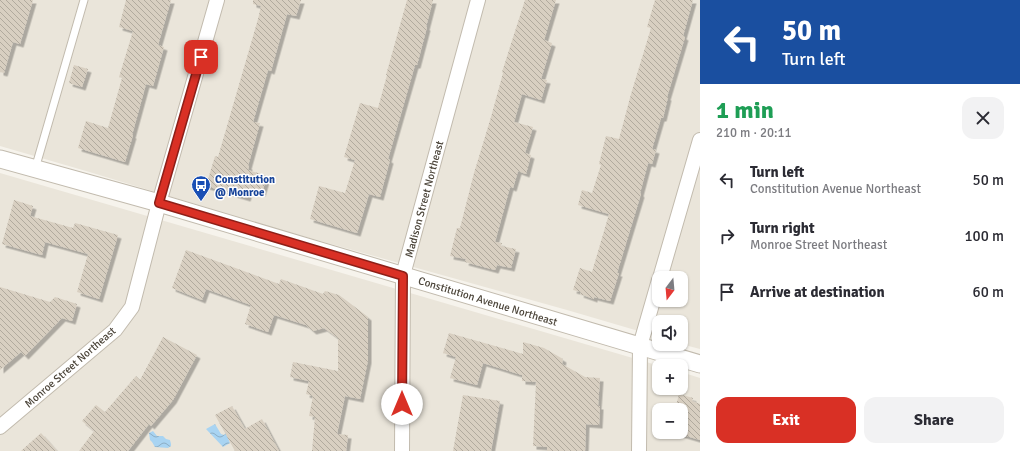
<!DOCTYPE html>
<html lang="en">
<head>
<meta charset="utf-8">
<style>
  body { margin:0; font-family:Signika,sans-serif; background:#f2f2f3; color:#2b2b33; height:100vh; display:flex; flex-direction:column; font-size:15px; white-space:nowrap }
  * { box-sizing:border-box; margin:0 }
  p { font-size:13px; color:#7c7c81 }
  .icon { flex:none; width:22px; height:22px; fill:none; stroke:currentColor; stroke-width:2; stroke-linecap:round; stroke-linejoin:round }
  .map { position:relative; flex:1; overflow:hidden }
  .details { display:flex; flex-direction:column; background:#fff; width:320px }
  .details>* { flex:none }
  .top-card { background:#1a4fa0; color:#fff; overflow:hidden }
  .needle { width:26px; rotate:196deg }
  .controls { position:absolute; left:652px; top:271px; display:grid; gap:8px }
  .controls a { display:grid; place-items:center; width:36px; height:36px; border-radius:8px; background:#fff; box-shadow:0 1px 3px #0004; font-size:20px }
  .pin { position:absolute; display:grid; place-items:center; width:34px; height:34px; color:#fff; margin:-17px; border-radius:8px; box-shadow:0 2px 6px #0006 }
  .me { position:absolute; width:44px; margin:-22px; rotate:0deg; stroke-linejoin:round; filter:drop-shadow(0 0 3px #0008) }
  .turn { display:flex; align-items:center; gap:14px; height:84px; padding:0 16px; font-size:18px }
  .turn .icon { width:52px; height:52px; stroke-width:2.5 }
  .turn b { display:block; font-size:28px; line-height:34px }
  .round { display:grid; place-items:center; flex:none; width:42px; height:42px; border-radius:12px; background:#f2f2f3 }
  .summary { display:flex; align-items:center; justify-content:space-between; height:68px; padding:0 16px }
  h1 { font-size:24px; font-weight:700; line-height:30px; color:#1e9e55 }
  .button { display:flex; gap:8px; margin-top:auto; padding:8px 16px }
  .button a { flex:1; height:46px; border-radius:12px; background:#d93025; color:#fff; font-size:16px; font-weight:700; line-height:46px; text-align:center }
  .button a+a { background:#f2f2f3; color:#2b2b33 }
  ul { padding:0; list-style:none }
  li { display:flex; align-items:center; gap:12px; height:56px; padding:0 16px }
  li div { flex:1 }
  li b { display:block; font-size:15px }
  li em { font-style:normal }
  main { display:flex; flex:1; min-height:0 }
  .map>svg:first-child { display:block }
  .residential { fill:#eae5da; fill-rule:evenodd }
  .water { fill:url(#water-waves) }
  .building { fill:url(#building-back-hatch); filter:url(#shadow) }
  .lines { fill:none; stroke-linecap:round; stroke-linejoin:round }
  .service-casing { stroke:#c2bbae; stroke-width:9 }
  .minor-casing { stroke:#c2bbae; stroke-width:16 }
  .tertiary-casing { stroke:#c2bbae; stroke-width:19 }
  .service { stroke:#fff; stroke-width:7 }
  .minor { stroke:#fff; stroke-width:14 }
  .tertiary { stroke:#fff; stroke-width:17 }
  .route-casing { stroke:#8d1f18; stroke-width:10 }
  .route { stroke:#d93025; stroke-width:7 }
  .labels { text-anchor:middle; stroke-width:3; stroke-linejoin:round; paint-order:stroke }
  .transit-label { font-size:11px; font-weight:bold; fill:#164399; stroke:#fff; text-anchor:start }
  .street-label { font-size:11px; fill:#4b4439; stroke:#fff }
</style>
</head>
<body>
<main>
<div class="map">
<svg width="700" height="451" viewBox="0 0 700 451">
  <defs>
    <pattern id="water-waves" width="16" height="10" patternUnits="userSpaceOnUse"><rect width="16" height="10" fill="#a9d4f2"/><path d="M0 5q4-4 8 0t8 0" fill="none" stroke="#8caec5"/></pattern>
    <pattern id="building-back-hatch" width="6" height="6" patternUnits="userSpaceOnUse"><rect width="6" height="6" fill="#d8cfc1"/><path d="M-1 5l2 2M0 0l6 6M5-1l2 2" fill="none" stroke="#b1aa9e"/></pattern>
    <filter id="shadow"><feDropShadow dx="3.5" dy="3.5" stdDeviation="0" flood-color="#0004"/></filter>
  </defs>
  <rect width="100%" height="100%" fill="#f6f3ec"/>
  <path class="residential" d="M 0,0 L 700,0 L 700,349 L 681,344 L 681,322 L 659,322 L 659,337 L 567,310 L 281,230 L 86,171 L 0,146 ZM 659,278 L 681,278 L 681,300 L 659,300 Z
    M 0,173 L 660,366 L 659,366 L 659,388 L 681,388 L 681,372 L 700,378 L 700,451 L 0,451 ZM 659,410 L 681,410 L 681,432 L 659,432 Z"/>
  <path class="water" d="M 215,424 L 221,434 L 224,435 L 226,433 L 230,443 L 223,447 L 206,429 Z
    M 153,431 L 157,436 L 163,436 L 166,439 L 170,440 L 171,444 L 171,446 L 168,448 L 155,447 L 152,442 L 150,440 L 149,433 Z"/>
  <path class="building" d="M 0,0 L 33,0 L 20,44 L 13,42 L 4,73 L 0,72 Z
    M 126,0 L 171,0 L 158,45 L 164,47 L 153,86 L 146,84 L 132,135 L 133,135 L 125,162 L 78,148 L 86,121 L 108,128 L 122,78 L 119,77 L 133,31 L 119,27 Z
    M 253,0 L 301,0 L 296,16 L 287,14 L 271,71 L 268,70 L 253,122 L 260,123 L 248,166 L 249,166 L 248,170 L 267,176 L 262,193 L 250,189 L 247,198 L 206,186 L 215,156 L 218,157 L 258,19 L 261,6 L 253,4 Z
    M 407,0 L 433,0 L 426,27 L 427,27 L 417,65 L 415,65 L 388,159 L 390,160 L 380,197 L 369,194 L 357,233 L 310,219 L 319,186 L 345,193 L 355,160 L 344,157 L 360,103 L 378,108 L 387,75 L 386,75 Z
    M 525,0 L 556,0 L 544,40 L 552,43 L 541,79 L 547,80 L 541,100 L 522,94 L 514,122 L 533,127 L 525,153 L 531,155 L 526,174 L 518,171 L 513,188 L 510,187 L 495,242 L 502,243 L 501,246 L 516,249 L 511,268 L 497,265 L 495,270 L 465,262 L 466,259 L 450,256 L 457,228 L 460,228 L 474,173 L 491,117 L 503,73 L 502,72 Z
    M 655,0 L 693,0 L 683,36 L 685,37 L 667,97 L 668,97 L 663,118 L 661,118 L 652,149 L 656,150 L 652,164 L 648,163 L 640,193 L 641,194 L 617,273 L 619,273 L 610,301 L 594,297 L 594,299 L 580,294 L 581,292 L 573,290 L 580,268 L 592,272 L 609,214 L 578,205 L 582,190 L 592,193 L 601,165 L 599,164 L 606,136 L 619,139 L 631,94 L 651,28 L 647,27 Z
    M 74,65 L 88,69 L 82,87 L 69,83 Z
    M 14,200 L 33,206 L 30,216 L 73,228 L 75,223 L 118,235 L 99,299 L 77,292 L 88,254 L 45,242 L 42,255 L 2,244 Z
    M 186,250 L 279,284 L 281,279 L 323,294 L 325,291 L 339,295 L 368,317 L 368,360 L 360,399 L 345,396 L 337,434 L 348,435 L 346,451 L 312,451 L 315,417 L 309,416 L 313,396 L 306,394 L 309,381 L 290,377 L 293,362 L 338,371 L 338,338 L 324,328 L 313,331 L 306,325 L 274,315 L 268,332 L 245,324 L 251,305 L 206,289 L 202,300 L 172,288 Z
    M 0,287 L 50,302 L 55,297 L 77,304 L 72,321 L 62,318 L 25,356 L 21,352 L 0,370 Z
    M 449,333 L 523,354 L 523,342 L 544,348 L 563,359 L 562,364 L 585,377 L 600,378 L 598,406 L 600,406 L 599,425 L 586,424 L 585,451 L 547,451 L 547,447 L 533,446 L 536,382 L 522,381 L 522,375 L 483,363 L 477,385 L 450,378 L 456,357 L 443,353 Z
    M 163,337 L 197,355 L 173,400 L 151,426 L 149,424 L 128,451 L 79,451 L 94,431 L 82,421 L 96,405 L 105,412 L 136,376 L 140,380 Z
    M 679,394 L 693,398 L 692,401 L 700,404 L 700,440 L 673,432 L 681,432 L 681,410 L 675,410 Z
    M 463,395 L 500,401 L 491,451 L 453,451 Z
    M 232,406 L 245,429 L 262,419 L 279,451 L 235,451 L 215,415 Z
    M 41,433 L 57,451 L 21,451 Z"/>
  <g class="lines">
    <defs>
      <path id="service" d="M 35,169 L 84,0"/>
      <path id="minor" d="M 660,278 L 700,140
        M 0,427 L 115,330 L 132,307 L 159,203 L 217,0
        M 402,451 L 403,275 L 478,0
        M 639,451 L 640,346 L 659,280"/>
      <path id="tertiary" d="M 0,159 L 159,203 L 700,364"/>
    </defs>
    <use href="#service" class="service-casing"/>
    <use href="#minor" class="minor-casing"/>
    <use href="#tertiary" class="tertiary-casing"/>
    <use href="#service" class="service"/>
    <use href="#minor" class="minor"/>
    <use href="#tertiary" class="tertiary"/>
  </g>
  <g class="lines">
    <defs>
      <path id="route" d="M 201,57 L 159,203 L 403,276 L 402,404"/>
    </defs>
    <use href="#route" class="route-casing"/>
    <use href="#route" class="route"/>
  </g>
  <defs>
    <symbol id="bus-pin" viewBox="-11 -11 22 30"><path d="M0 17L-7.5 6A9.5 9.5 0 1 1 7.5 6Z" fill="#1a4fb4" stroke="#fff"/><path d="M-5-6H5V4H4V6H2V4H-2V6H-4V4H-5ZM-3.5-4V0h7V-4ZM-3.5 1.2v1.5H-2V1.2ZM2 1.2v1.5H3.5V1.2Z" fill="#fff"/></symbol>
  </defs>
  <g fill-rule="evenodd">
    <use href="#bus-pin" x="190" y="174" width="22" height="30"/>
  </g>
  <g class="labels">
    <g class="transit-label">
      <text x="215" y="183">Constitution<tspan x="215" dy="13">@ Monroe</tspan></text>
    </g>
    <g class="street-label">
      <text transform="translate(424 199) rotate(-75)" y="4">Madison Street Northeast</text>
      <text transform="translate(488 301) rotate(17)" y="4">Constitution Avenue Northeast</text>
      <text transform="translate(70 367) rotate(-41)" y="4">Monroe Street Northeast</text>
    </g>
  </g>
</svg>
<div class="controls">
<a><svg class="needle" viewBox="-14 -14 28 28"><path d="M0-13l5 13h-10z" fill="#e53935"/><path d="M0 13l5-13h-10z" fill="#7c7c81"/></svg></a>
<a><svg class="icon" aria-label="sound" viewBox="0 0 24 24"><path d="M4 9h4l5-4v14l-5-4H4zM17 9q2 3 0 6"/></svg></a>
<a>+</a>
<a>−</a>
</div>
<div class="pin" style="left:201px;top:57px;background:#d93025"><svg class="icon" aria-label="arrive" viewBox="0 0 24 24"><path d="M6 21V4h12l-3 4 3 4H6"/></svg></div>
<svg class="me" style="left:402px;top:404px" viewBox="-20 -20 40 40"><circle r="19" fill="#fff"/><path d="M0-13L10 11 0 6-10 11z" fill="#d93025"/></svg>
</div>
<section class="details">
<div class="top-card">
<div class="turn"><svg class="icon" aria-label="left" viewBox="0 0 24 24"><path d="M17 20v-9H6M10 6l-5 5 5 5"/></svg><div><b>50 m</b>Turn left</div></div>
</div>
<div class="summary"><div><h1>1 min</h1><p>210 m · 20:11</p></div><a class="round"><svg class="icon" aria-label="close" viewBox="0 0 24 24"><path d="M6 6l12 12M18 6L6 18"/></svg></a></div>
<ul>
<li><svg class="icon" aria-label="left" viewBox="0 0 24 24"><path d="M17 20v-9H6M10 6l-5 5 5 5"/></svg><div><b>Turn left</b><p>Constitution Avenue Northeast</p></div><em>50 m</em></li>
<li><svg class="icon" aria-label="right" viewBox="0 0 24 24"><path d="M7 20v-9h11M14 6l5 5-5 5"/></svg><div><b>Turn right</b><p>Monroe Street Northeast</p></div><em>100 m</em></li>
<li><svg class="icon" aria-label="arrive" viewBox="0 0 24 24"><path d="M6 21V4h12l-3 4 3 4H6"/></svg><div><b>Arrive at destination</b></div><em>60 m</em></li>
</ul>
<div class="button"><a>Exit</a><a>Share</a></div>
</section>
</main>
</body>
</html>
